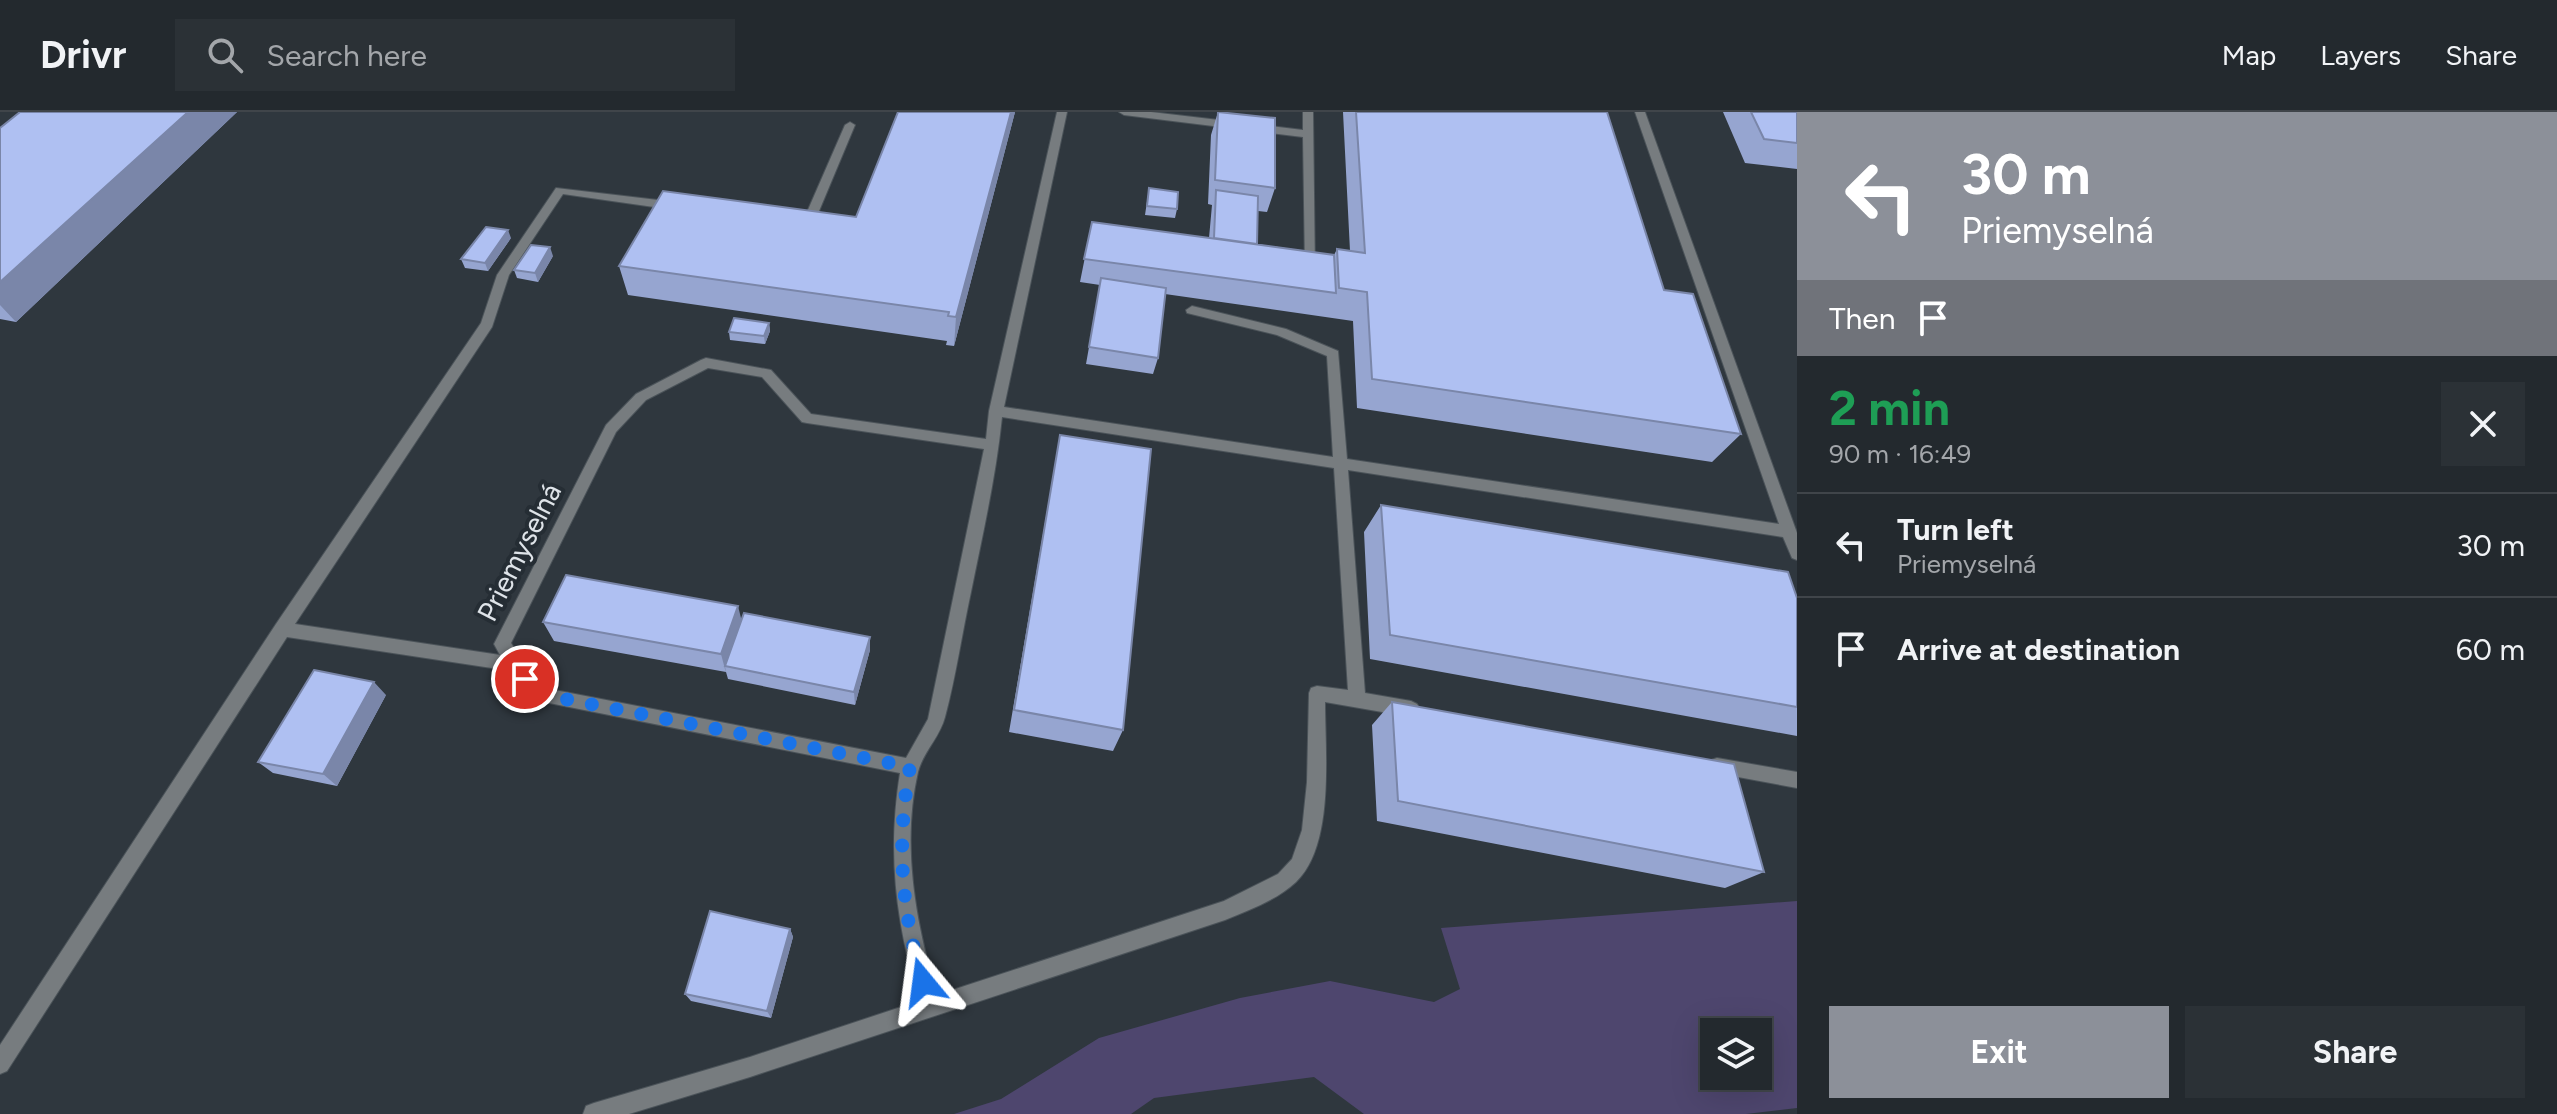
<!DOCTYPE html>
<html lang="en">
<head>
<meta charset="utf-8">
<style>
  body { margin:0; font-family:Figtree,sans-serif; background:#2b3136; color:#f1f3f6; height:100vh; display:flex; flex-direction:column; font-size:30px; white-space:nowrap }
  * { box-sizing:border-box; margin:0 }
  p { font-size:26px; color:#a3a6aa }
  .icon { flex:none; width:44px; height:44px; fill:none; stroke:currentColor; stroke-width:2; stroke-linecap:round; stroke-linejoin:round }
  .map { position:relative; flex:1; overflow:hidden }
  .panel { display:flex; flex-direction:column; background:#23292e; width:760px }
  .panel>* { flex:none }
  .guide { background:#8c9099; color:#fff; overflow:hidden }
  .buttons { position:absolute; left:1700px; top:906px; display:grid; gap:16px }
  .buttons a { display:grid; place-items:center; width:72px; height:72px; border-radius:0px; background:#23292e; box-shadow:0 8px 32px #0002,0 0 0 2px #40454a; font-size:40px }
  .pin { position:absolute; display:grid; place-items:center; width:68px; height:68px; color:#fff; margin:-34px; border:4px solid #fff; border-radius:50%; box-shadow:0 2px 8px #0007 }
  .me { position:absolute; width:88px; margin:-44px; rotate:344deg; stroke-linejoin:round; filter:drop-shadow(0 0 6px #0008) }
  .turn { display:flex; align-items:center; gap:28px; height:168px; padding:0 32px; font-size:36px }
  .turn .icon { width:104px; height:104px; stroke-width:2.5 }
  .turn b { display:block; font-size:56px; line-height:68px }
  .then { display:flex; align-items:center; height:76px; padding:0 32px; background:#0003; gap:16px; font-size:30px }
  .round { display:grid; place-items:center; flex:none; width:84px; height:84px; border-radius:0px; background:#2b3136 }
  .summary { display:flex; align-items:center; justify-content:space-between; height:136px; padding:0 32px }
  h1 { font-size:48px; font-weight:700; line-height:60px; color:#1e9e55 }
  .button { display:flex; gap:16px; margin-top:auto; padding:16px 32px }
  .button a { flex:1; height:92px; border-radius:0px; background:#8c9099; color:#fff; font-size:32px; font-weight:700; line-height:92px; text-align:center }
  .button a+a { background:#2b3136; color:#f1f3f6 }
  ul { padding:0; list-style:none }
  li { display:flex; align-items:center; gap:24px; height:104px; padding:0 32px; border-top:2px solid #40454a }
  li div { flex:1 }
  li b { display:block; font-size:30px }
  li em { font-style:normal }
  header { display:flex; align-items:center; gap:48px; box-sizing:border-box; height:112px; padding:0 40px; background:#23292e; border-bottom:2px solid #40454a }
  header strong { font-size:38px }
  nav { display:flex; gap:44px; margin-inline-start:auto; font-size:28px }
  .search { width:560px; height:72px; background:#2b3136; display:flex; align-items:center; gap:20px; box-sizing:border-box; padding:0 28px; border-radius:0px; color:#a3a6aa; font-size:30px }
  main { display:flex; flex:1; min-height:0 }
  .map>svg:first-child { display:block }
  .green { fill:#4e466e; fill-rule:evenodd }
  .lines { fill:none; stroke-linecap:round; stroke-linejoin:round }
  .service-casing { stroke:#4b5359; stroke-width:2 }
  .service { fill:#777c7f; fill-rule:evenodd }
  .wall { fill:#96a5d0 }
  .shaded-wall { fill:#7a86a9 }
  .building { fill:#afc0f2; stroke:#7a86a9; stroke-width:2 }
  .route { stroke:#1a73e8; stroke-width:14; stroke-dasharray:0 25.2 }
  .labels { text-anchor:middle; stroke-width:8; stroke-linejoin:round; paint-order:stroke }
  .street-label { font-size:28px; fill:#dfe4e9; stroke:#252d34 }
</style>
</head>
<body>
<header>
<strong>Drivr</strong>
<div class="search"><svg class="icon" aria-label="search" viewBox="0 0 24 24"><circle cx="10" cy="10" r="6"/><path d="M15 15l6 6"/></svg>Search here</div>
<nav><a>Map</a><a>Layers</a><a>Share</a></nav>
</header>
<main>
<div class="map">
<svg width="1797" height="1002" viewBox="0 0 1797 1002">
  <rect width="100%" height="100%" fill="#2f373e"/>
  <path class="green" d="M 1797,789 L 1797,996 L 1746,1002 L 1364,1002 L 1314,965 L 1154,986 L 1131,1002 L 954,1002 L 1001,987 L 1099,926 L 1240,886 L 1330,869 L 1434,890 L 1460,877 L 1441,816 ZM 1758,920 L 1758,964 L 1714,964 L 1714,920 Z"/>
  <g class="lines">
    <defs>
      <path id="service" d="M 1057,0 L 1067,0 L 1004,295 L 1333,345 L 1327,244 L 1277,223 L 1187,201 L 1186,198 L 1192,194 L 1286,217 L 1338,239 L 1347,347 L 1779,412 L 1635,0 L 1645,0 L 1797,421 L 1797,448 L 1792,446 L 1783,425 L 1348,358 L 1365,581 L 1411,589 L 1417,592 L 1420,597 L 1417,602 L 1411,605 L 1325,590 C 1325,640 1335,733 1296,770 C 1277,788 1249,798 1225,808 L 750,965 L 629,1002 L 583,1002 L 586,994 L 594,991 L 750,945 L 919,889 C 896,810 887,743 900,661 L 534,588 L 528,586 L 511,559 L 287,525 L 7,959 L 0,962 L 0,933 L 276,512 L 481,211 L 497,163 L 556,76 L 675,90 L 681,94 L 675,98 L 563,82 L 509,163 L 492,215 L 295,512 L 500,543 L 494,532 L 606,313 L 636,282 L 701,248 L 706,246 L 771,258 L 811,302 L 986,327 L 989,299 ZM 708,256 L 762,265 L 802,310 L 807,311 L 984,337 L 928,607 L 906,646 L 539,575 L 511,531 L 616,320 L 646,288 ZM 1002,305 L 1334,356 L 1348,578 L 1317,574 L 1311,576 L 1309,581 L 1307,670 L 1302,718 L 1292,747 L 1278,762 L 1224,789 L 937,883 C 916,812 901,734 918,660 C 923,640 940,625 945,605 C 956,564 962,521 971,480 C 983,421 996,364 1002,305 Z
        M 1119,0 L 1151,0 L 1303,18 L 1303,0 L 1313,0 L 1315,161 L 1311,162 L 1305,158 L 1303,25 L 1124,3 Z
        M 850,10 L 855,13 L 814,111 L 808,115 L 797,113 L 797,107 L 804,107 L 845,13 Z
        M 1717,646 L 1797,660 L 1797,676 L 1711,660 L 1708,654 L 1711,648 Z"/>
    </defs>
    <use href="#service" class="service-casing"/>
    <use href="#service" class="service"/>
  </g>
  <path class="wall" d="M 20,0 L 237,0 L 16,210 L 0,207 L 0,16 Z
    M 1015,0 L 954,234 L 946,233 L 947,229 L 628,183 L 619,154 L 856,105 Z
    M 1218,0 L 1275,76 L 1267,100 L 1258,99 L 1257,132 L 1334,143 L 1337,137 L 1350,139 L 1343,0 L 1607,0 L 1664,178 L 1741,322 L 1712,350 L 1357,296 L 1353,209 L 1165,182 L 1158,246 L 1153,262 L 1086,252 L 1100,173 L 1080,170 L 1092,110 L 1209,126 L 1212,93 L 1208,92 L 1211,23 Z
    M 1723,0 L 1797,0 L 1797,57 L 1745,51 Z
    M 1149,76 L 1177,97 L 1175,106 L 1145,103 Z
    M 511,126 L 488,159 L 465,156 L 461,147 Z
    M 553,144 L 538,170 L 517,166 L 514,158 Z
    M 769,211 L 770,219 L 765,232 L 730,228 L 729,220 Z
    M 1060,323 L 1123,618 L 1113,639 L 1009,620 Z
    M 1381,393 L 1797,486 L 1797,624 L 1370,547 L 1364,420 Z
    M 741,507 L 870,525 L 870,538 L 855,593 L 728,567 L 726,560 L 554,529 L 543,510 Z
    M 386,583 L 337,674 L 273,661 L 258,650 Z
    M 1392,590 L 1764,760 L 1725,776 L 1377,709 L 1372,613 Z
    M 790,817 L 793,825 L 771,906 L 691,889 L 685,882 Z"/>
  <path class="shaded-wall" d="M 188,0 L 237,0 L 16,210 L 0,193 L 0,170 Z
    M 1011,0 L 1015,0 L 954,234 L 956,205 Z
    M 508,118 L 511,126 L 488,159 L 485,151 Z
    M 550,135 L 553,144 L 538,170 L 535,161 Z
    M 769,211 L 770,219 L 765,232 L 764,224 Z
    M 738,494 L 743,514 L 725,554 L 726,561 L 721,542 Z
    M 870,525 L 870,538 L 855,593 L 854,580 Z
    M 374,570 L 386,583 L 337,674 L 323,662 Z
    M 790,817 L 793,825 L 771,906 L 767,899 Z"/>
  <path class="building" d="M 20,0 L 188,0 L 0,170 L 0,16 Z
    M 898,0 L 1011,0 L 956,205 L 948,204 L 949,200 L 619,154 L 663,79 L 856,105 Z
    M 1218,0 L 1275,6 L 1275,76 L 1215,68 Z
    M 1356,0 L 1607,0 L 1664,178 L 1693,182 L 1741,322 L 1372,267 L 1367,180 L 1339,176 L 1337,137 L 1365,141 Z
    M 1751,0 L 1797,0 L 1797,31 L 1764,27 Z
    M 1149,76 L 1178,80 L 1177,97 L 1147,94 Z
    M 1216,78 L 1258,84 L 1257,132 L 1214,126 Z
    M 1092,110 L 1334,143 L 1336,181 L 1084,147 Z
    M 486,115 L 508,118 L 485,151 L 461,147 Z
    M 531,133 L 550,135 L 535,161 L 514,158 Z
    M 1101,166 L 1166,176 L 1158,246 L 1089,235 Z
    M 734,206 L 769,211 L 764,224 L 729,220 Z
    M 1060,323 L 1151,337 L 1123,618 L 1014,598 Z
    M 1381,393 L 1788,460 L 1797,486 L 1797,595 L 1390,523 Z
    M 566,463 L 738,494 L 721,542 L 543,510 Z
    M 744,501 L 870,525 L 854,580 L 725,554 Z
    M 314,558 L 374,570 L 323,662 L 258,650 Z
    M 1392,590 L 1734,652 L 1764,760 L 1398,689 Z
    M 710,799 L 790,817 L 767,899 L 685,882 Z"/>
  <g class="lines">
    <path class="route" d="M 525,567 L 534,581 L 910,655 C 896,730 901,798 923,870"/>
  </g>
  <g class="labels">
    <g class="street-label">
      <text transform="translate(519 440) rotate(-63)" y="10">Priemyselná</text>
    </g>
  </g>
</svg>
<div class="buttons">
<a><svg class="icon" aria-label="layers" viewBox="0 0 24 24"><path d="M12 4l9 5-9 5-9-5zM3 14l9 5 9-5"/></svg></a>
</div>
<div class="pin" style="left:525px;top:567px;background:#d93025"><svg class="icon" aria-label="arrive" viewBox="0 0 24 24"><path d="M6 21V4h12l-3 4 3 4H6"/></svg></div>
<svg class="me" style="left:923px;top:870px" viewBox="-20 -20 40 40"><path d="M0-17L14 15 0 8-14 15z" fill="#1a73e8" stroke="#fff" stroke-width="4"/></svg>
</div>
<section class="panel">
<div class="guide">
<div class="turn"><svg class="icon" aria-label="left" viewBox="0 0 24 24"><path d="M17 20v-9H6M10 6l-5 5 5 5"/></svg><div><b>30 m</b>Priemyselná</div></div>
<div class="then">Then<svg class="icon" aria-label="arrive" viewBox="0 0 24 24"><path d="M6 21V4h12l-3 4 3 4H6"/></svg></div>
</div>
<div class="summary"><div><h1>2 min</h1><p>90 m · 16:49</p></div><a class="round"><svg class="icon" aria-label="close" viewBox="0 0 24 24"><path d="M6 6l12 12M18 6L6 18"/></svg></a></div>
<ul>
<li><svg class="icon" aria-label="left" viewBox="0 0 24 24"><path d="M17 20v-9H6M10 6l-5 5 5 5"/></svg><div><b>Turn left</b><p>Priemyselná</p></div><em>30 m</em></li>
<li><svg class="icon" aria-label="arrive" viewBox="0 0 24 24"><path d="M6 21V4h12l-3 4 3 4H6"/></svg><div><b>Arrive at destination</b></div><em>60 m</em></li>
</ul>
<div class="button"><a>Exit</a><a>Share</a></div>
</section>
</main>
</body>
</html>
